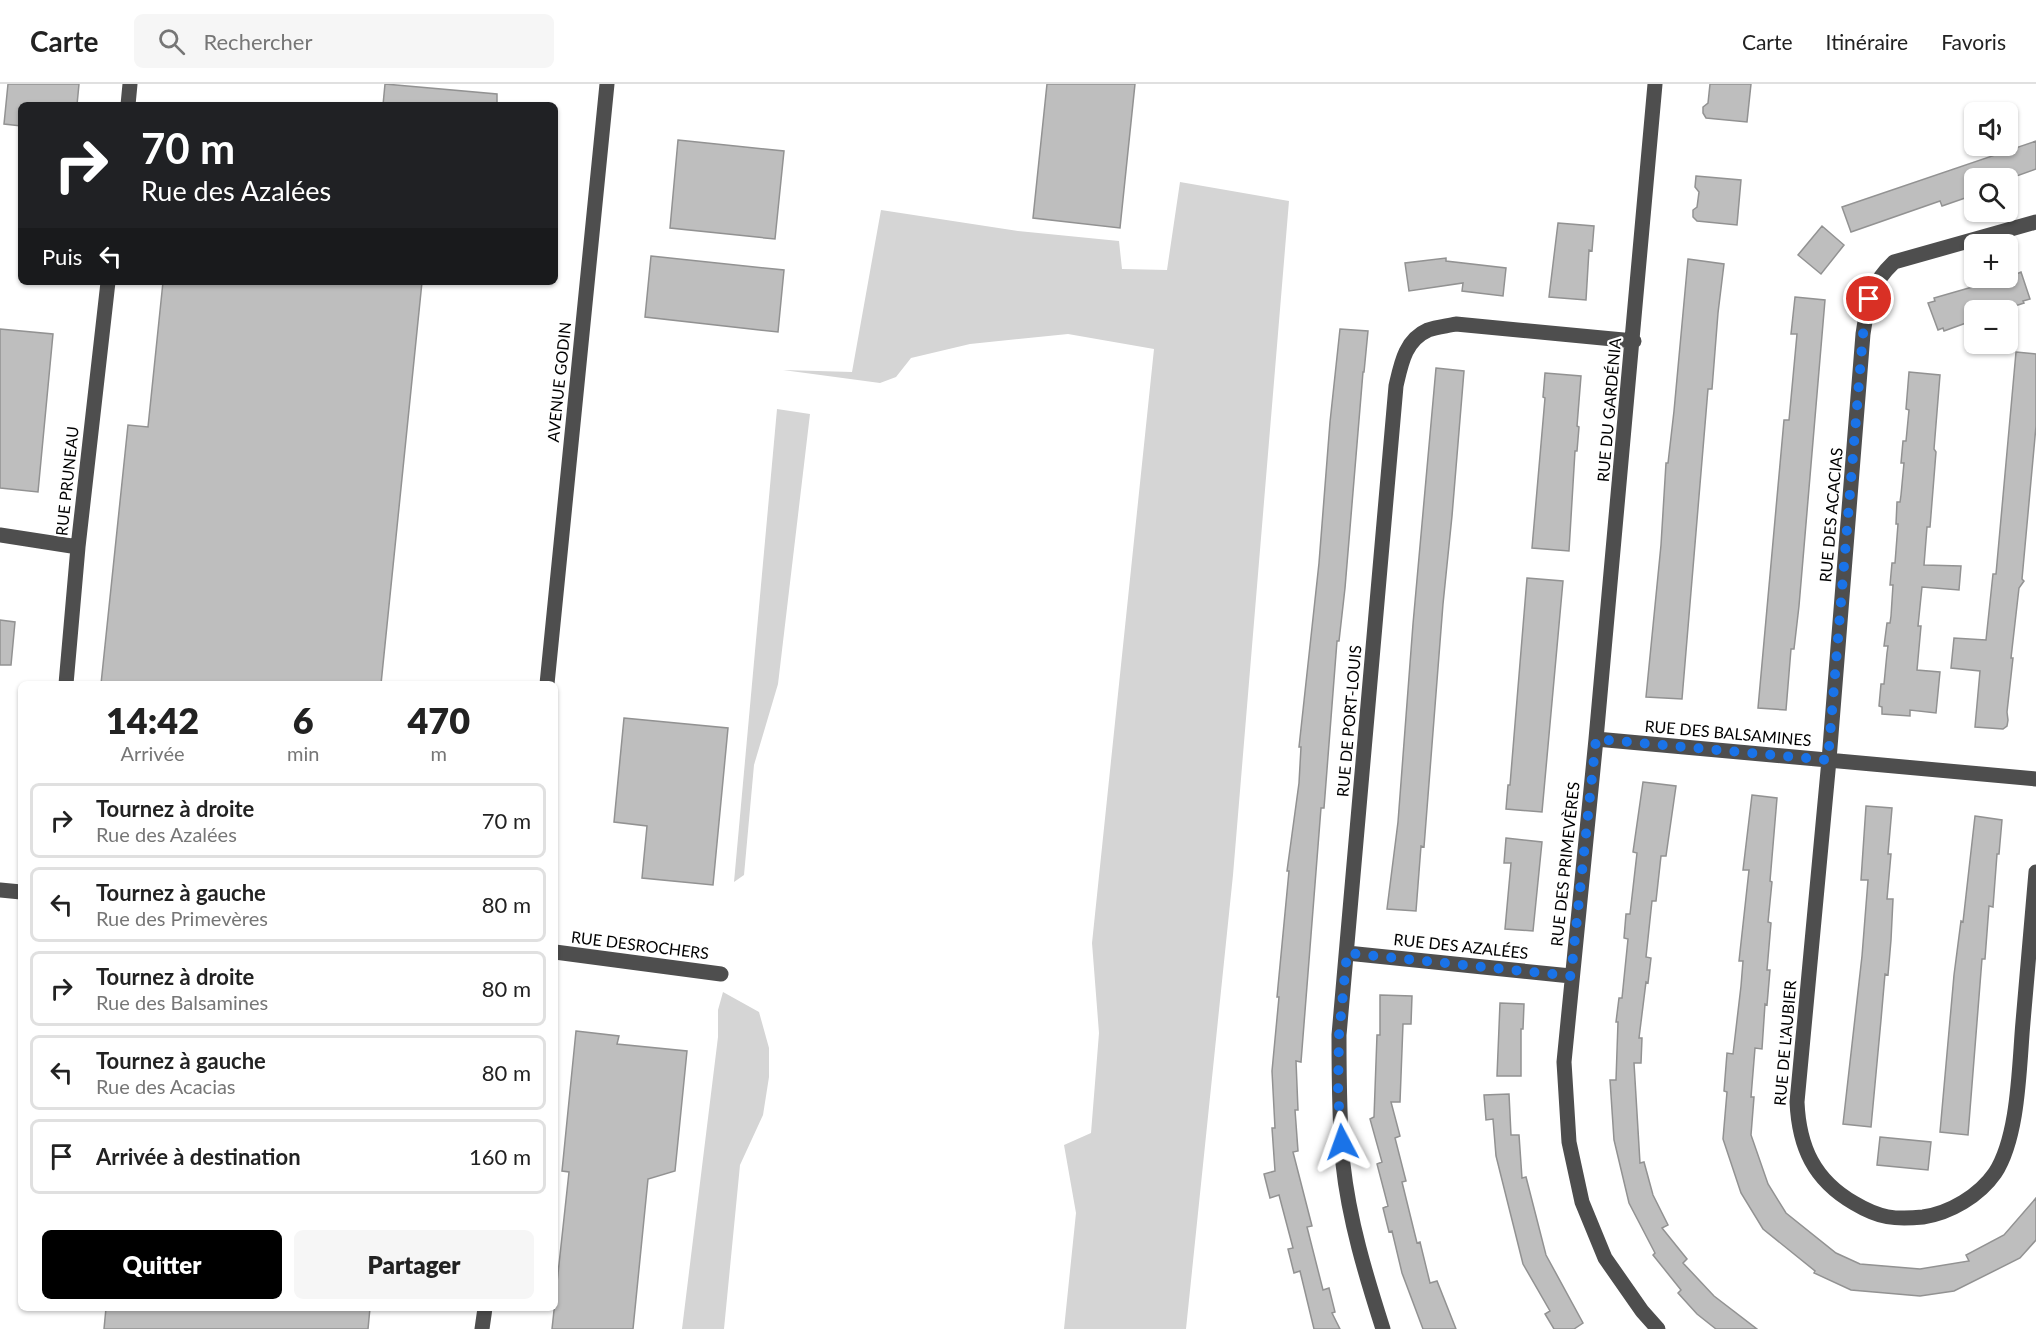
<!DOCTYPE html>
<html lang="fr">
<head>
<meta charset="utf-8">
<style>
  body { margin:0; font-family:Lato,sans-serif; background:#f6f6f6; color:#222; height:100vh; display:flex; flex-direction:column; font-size:22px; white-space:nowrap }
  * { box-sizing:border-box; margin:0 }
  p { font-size:20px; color:#767676 }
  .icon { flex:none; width:33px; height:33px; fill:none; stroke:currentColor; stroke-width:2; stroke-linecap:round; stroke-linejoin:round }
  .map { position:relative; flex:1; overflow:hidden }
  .sheet { position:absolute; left:18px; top:597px; width:540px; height:630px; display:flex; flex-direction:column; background:#fff; border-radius:9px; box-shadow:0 2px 4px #0004 }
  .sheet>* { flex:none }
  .hud { position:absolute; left:18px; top:18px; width:540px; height:183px; border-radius:9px; box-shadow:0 2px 4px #0004; background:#202124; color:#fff; overflow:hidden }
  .fabs { position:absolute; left:1964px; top:18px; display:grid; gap:12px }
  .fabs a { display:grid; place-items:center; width:54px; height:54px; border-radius:9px; background:#fff; box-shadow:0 2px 4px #0004; font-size:30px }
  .pin { position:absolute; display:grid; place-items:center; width:51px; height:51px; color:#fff; margin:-26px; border:3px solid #fff; border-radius:50%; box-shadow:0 2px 6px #0007 }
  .me { position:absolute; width:66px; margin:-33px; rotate:356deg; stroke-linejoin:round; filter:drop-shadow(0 0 4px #0008) }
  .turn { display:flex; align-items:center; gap:21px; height:126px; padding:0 24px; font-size:27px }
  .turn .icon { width:78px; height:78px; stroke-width:2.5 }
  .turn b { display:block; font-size:42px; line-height:51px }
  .then { display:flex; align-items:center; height:57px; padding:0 24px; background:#0003; gap:12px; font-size:22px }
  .eta { display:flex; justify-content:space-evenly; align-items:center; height:102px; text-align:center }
  .eta b { font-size:36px; font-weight:800; line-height:42px }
  .button { display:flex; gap:12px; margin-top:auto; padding:12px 24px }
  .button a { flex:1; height:69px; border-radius:9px; background:#000; color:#fff; font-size:24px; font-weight:800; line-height:69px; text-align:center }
  .button a+a { background:#f6f6f6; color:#222 }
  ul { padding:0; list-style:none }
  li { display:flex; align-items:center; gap:18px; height:75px; margin:0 12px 9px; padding:0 12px; border:3px solid #e0e0e0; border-radius:9px }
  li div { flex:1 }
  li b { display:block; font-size:22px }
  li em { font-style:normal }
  header { display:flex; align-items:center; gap:36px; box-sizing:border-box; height:84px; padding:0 30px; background:#fff; border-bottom:2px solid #e0e0e0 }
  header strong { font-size:28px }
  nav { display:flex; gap:33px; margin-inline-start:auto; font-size:21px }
  .search { width:420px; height:54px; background:#f6f6f6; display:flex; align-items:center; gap:15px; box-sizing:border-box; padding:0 21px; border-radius:9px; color:#767676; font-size:22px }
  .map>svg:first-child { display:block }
  .green { fill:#d5d5d5 }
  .building { fill:#bebebe; stroke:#929292; stroke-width:1.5 }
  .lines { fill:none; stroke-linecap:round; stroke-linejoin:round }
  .minor { stroke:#4e4e4e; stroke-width:15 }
  .route { stroke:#1a73e8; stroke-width:10; stroke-dasharray:0 18 }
  .labels { text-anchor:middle; stroke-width:4.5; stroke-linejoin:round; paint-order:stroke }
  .street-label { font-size:16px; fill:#000; stroke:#fff }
</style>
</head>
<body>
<header>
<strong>Carte</strong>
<div class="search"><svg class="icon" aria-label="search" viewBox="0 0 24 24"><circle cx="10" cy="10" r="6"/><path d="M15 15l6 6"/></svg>Rechercher</div>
<nav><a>Carte</a><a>Itinéraire</a><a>Favoris</a></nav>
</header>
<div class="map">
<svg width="2036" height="1245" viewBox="0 0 2036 1245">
  <rect width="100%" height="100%" fill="#fff"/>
  <path class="green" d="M 1180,98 L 1289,117 L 1233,791 L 1186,1245 L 1064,1245 L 1076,1129 L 1064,1061 L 1091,1049 L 1099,949 L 1092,859 L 1154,265 L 1068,250 L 970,260 L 911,274 L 896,293 L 880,299 L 783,286 L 852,288 L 881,126 L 1018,147 L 1119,157 L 1122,185 L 1167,186 Z
    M 777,325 L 810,330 L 778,600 L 754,681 L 744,791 L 734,798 Z
    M 723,908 L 759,928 L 769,964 L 769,993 L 763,1031 L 740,1081 L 724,1245 L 682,1245 L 718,953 L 718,926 Z"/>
  <path class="building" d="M 8,0 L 79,0 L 77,21 L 21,21 L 21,42 L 4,40 Z
    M 385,0 L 497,10 L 497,21 L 383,21 Z
    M 1047,0 L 1135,0 L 1120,144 L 1033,134 Z
    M 1710,0 L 1751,0 L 1747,38 L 1706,34 L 1703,29 L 1703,23 L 1708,19 Z
    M 678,56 L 784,67 L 775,155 L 670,144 Z
    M 2036,57 L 2036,85 L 2011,94 L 1974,94 L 1974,111 L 1942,122 L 1940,117 L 1851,148 L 1842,123 Z
    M 1696,92 L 1741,96 L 1737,141 L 1697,137 L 1693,133 L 1693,126 L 1697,123 L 1699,108 L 1695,103 Z
    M 1558,139 L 1594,142 L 1592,167 L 1589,166 L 1586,216 L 1549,213 Z
    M 1822,142 L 1844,161 L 1821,190 L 1798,171 Z
    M 651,172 L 784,186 L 778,248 L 645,233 Z
    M 1446,174 L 1446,177 L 1506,184 L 1503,212 L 1462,207 L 1463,199 L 1409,207 L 1405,179 Z
    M 1688,175 L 1724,180 L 1718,229 L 1712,305 L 1708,305 L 1682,615 L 1646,613 L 1661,461 L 1666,379 L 1668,379 L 1674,327 Z
    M 2021,188 L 2030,215 L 2023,217 L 2024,219 L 2003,226 L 1970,226 L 1972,234 L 1965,237 L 1966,239 L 1944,247 L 1943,244 L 1938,246 L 1928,219 L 1935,217 L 1934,214 L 1993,197 L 1991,194 L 2007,194 Z
    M 163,198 L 422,198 L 381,600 L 101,600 L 128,341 L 148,343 Z
    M 1795,213 L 1825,216 L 1799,522 L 1794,565 L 1791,565 L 1786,626 L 1758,624 L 1784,336 L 1789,336 L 1797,250 L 1791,250 Z
    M 0,245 L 53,250 L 38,408 L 0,404 Z
    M 1340,245 L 1368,247 L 1364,288 L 1363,288 L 1345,504 L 1339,557 L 1337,557 L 1324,724 L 1321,724 L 1301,978 L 1296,977 L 1298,1026 L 1295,1026 L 1298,1067 L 1293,1068 L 1312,1142 L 1307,1143 L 1323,1206 L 1329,1204 L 1335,1228 L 1332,1229 L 1340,1245 L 1314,1245 L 1300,1187 L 1294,1189 L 1288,1165 L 1293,1164 L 1279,1111 L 1270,1114 L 1264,1090 L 1275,1087 L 1272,1044 L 1275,1044 L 1272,987 L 1279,913 L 1277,913 L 1289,787 L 1287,787 L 1299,699 L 1301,663 L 1299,663 L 1319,479 L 1330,338 Z
    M 2016,268 L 2036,270 L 2036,342 L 2022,495 L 2024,497 L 2019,504 L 2011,574 L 2013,574 L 2007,628 L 2008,636 L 2007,642 L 2003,645 L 1975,643 L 1980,587 L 1951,584 L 1954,554 L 1986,556 L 1993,490 L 1996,490 Z
    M 1436,284 L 1464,287 L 1452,432 L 1443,520 L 1424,763 L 1421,762 L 1416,827 L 1387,825 L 1398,738 L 1413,540 Z
    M 1909,288 L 1940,291 L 1934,365 L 1936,368 L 1930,443 L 1927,443 L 1924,481 L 1961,482 L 1959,506 L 1922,503 L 1918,542 L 1921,542 L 1917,586 L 1940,588 L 1936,629 L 1910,626 L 1910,632 L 1882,630 L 1882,623 L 1879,622 L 1881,600 L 1884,600 L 1887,569 L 1888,562 L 1884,562 L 1887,539 L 1890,539 L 1891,532 L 1893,501 L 1890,501 L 1892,479 L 1895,479 L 1898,440 L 1896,440 L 1897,418 L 1900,418 L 1901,411 L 1904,379 L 1901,379 L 1903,357 L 1906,357 L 1909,326 L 1906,325 Z
    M 1545,289 L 1581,292 L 1577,342 L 1579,343 L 1577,367 L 1575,367 L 1569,467 L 1532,464 L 1545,314 L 1543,313 Z
    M 1527,494 L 1563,497 L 1542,728 L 1506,725 L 1508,701 L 1510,701 Z
    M 0,536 L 15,538 L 11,581 L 0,581 Z
    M 624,634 L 728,644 L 713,801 L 642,794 L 647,742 L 614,738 Z
    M 1643,698 L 1676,702 L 1666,772 L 1661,772 L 1656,817 L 1652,817 L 1646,873 L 1651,874 L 1648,899 L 1646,898 L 1639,954 L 1642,954 L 1641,979 L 1634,979 L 1640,1079 L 1644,1078 L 1653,1111 L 1668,1141 L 1662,1144 L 1687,1175 L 1683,1179 L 1714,1212 L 1757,1245 L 1716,1245 L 1697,1230 L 1678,1209 L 1681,1206 L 1653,1171 L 1655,1169 L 1629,1119 L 1614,1056 L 1610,996 L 1616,996 L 1618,938 L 1616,938 L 1619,914 L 1622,914 L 1628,855 L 1624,854 L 1626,830 L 1630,830 L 1637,769 L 1633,768 Z
    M 1752,711 L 1777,714 L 1770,797 L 1772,798 L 1768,838 L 1771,839 L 1767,886 L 1770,886 L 1767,921 L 1765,920 L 1762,965 L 1755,964 L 1751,1013 L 1754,1013 L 1751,1051 L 1768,1100 L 1786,1129 L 1836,1169 L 1860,1180 L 1920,1185 L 1969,1177 L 1966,1171 L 2004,1151 L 2036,1114 L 2036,1156 L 2020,1174 L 1954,1207 L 1920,1212 L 1851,1206 L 1814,1189 L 1815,1187 L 1763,1145 L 1741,1109 L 1723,1055 L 1727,1008 L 1724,1007 L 1727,969 L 1733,970 L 1741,902 L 1743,877 L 1739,877 L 1749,786 L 1743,786 Z
    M 1866,722 L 1892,724 L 1888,770 L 1891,770 L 1887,815 L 1893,815 L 1891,856 L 1888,891 L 1885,890 L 1881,936 L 1871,1043 L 1843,1040 L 1862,872 L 1868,796 L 1861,796 Z
    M 1975,732 L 2002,736 L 1999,770 L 1997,770 L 1993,823 L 1989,822 L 1985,875 L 1982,875 L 1968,1051 L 1940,1048 L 1954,891 L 1961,837 L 1963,838 Z
    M 1506,754 L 1542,758 L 1533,847 L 1505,845 L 1511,779 L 1504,779 Z
    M 1380,911 L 1412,912 L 1411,940 L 1403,940 L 1400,1018 L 1391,1018 L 1400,1052 L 1395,1054 L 1406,1097 L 1402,1098 L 1417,1159 L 1420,1158 L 1430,1199 L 1437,1197 L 1456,1245 L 1423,1245 L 1402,1189 L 1392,1147 L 1389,1148 L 1383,1124 L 1388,1122 L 1377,1080 L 1382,1078 L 1370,1035 L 1374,1033 L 1377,951 L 1380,951 Z
    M 1500,919 L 1524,920 L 1523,945 L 1521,945 L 1521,992 L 1497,992 Z
    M 576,947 L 619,952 L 617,960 L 687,967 L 675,1087 L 648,1095 L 633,1245 L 552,1245 L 569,1088 L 562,1087 Z
    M 1509,1010 L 1511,1051 L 1519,1051 L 1522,1094 L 1526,1093 L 1546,1171 L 1583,1239 L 1574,1245 L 1554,1245 L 1545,1230 L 1550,1227 L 1523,1180 L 1496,1072 L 1493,1035 L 1486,1036 L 1484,1011 Z
    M 1880,1053 L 1931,1058 L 1928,1086 L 1877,1081 Z
    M 106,1224 L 370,1224 L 368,1245 L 104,1245 Z"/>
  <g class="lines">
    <path class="minor" d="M 1655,0 L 1596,655 L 1564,978 L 1569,1058 L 1582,1118 L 1605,1174 L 1642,1227 L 1658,1245
      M 128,21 L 130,0
      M 2036,138 L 1894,178 C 1869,202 1868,218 1863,250 L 1829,676 L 1797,1018 C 1799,1063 1814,1096 1854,1119 C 1879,1134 1895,1136 1923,1133 C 1950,1129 1979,1112 1995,1089 C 2019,1052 2019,982 2023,938 C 2027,888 2032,838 2036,788
      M 0,451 L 78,463
      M 66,600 L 78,463 L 108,198
      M 547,600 L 607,0
      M 1596,655 L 2036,695
      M 0,806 L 21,808
      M 555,868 L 721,890
      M 1347,869 L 1571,892
      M 482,1245 L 485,1224
      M 1383,1245 C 1366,1192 1349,1136 1343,1080 C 1339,1037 1339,994 1339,951 L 1396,302 C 1401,280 1405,256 1428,246 C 1436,243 1447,242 1456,240 L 1634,257"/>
  </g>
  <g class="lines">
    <path class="route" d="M 1342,1058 L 1338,1011 L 1339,951 L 1347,869 L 1571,892 L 1596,655 L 1828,676 L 1863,250 L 1869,215"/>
  </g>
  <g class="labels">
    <g class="street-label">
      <text transform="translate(559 298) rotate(-84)" y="6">AVENUE GODIN</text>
      <text transform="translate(1609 326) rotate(-85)" y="6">RUE DU GARDÉNIA</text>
      <text transform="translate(67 397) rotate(-84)" y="6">RUE PRUNEAU</text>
      <text transform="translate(1831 431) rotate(-85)" y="6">RUE DES ACACIAS</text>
      <text transform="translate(1349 637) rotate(-85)" y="6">RUE DE PORT-LOUIS</text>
      <text transform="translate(1728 649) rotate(5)" y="6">RUE DES BALSAMINES</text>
      <text transform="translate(1565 780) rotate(-84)" y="6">RUE DES PRIMEVÈRES</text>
      <text transform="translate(640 861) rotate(7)" y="6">RUE DESROCHERS</text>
      <text transform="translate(1461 862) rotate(6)" y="6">RUE DES AZALÉES</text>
      <text transform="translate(1785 959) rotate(-85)" y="6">RUE DE L'AUBIER</text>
    </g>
  </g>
</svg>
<div class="fabs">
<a><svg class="icon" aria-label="sound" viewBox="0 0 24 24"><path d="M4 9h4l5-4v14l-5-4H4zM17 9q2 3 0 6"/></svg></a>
<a><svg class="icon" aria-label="search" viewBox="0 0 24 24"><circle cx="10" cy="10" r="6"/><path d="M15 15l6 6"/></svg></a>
<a>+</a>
<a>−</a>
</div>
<div class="pin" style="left:1869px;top:215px;background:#d93025"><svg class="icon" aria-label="arrive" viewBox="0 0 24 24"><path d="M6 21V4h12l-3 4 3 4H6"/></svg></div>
<svg class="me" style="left:1342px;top:1058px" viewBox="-20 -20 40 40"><path d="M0-17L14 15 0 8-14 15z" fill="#1a73e8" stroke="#fff" stroke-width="4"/></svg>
<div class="hud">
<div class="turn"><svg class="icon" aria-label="right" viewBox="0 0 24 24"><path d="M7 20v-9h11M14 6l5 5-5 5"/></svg><div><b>70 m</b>Rue des Azalées</div></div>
<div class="then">Puis<svg class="icon" aria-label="left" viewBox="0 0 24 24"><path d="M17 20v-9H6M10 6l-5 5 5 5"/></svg></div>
</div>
<section class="sheet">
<div class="eta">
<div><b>14:42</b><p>Arrivée</p></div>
<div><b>6</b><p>min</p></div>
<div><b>470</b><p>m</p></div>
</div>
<ul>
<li><svg class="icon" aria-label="right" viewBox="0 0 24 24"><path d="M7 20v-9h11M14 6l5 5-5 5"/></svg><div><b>Tournez à droite</b><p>Rue des Azalées</p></div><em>70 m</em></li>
<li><svg class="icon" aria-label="left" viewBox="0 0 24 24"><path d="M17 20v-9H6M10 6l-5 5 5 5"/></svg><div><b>Tournez à gauche</b><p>Rue des Primevères</p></div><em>80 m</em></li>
<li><svg class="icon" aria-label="right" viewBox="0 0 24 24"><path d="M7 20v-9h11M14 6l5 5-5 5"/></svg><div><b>Tournez à droite</b><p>Rue des Balsamines</p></div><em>80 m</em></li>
<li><svg class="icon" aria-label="left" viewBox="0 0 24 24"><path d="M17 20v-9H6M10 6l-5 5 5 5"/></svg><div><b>Tournez à gauche</b><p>Rue des Acacias</p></div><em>80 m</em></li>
<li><svg class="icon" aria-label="arrive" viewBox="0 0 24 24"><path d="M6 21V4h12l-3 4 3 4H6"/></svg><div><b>Arrivée à destination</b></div><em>160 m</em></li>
</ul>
<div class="button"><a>Quitter</a><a>Partager</a></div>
</section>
</div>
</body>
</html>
